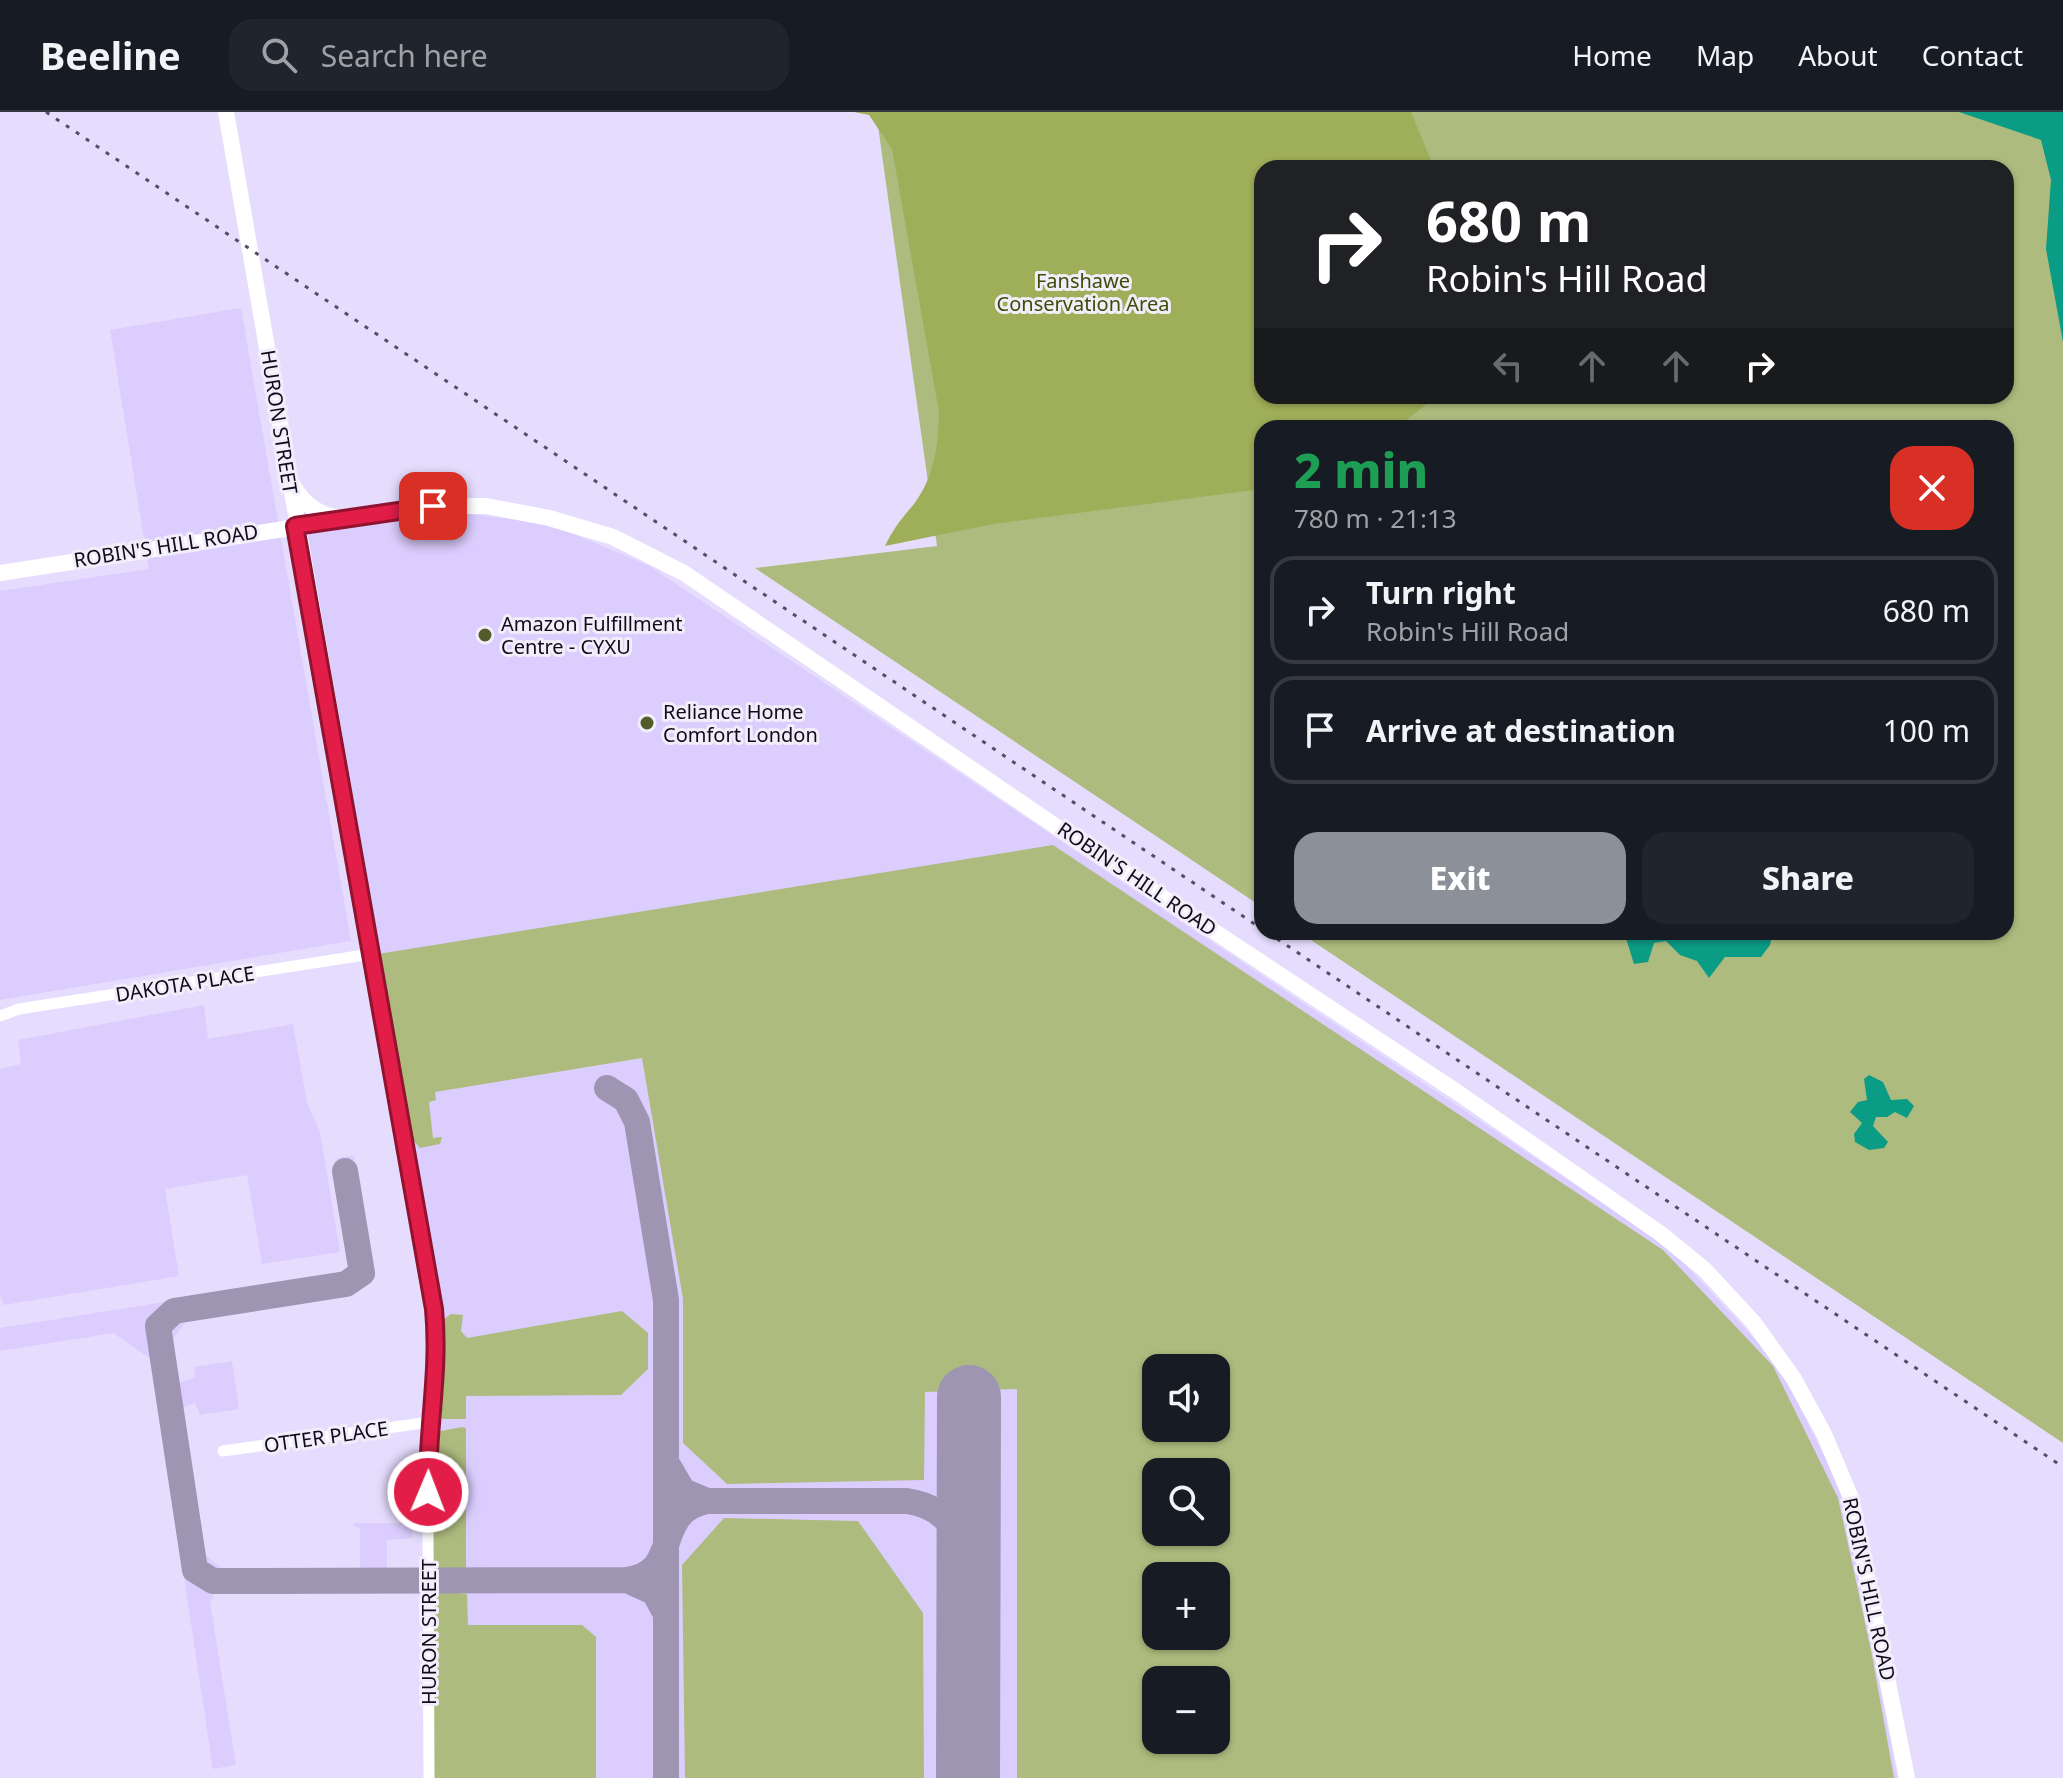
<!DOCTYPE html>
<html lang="en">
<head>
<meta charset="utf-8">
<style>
  body { margin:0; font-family:"Noto Sans",sans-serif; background:#20242c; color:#f1f3f6; height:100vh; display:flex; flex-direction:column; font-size:30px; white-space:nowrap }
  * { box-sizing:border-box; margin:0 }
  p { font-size:26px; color:#9ea1a6 }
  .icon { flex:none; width:44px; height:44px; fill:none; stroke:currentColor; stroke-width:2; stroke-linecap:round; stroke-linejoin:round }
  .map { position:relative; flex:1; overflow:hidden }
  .side { position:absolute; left:1254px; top:308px; width:760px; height:520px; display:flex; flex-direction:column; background:#171b24; border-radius:24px; box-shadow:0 2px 6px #0004 }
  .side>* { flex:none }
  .hud { position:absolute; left:1254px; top:48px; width:760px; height:244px; border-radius:24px; box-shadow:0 2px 6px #0004; background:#202124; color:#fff; overflow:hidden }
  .tools { position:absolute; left:1142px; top:1242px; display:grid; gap:16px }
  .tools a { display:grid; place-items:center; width:88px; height:88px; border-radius:16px; background:#171b24; box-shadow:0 2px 6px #0004; font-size:40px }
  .pin { position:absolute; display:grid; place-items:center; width:68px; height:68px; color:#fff; margin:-34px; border-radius:16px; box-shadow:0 4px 12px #0006 }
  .me { position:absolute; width:88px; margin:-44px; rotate:1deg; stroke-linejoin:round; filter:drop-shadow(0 0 6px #0008) }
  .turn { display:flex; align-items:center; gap:28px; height:168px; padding:0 40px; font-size:36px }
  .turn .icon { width:104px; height:104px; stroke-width:2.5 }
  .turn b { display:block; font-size:56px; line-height:68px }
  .lanes { display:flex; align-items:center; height:76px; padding:0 40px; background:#0003; justify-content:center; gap:40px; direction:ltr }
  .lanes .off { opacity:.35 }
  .round { display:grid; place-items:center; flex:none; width:84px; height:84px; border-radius:24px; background:#20242c }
  .summary { display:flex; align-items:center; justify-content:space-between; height:136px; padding:0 40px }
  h1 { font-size:48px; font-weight:800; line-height:60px; color:#1e9e55 }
  .cta { display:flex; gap:16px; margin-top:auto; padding:16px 40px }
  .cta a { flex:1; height:92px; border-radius:24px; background:#8c9099; color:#fff; font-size:32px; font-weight:800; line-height:92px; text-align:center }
  .cta a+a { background:#20242c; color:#f1f3f6 }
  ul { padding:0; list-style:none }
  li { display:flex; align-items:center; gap:24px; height:108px; margin:0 16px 12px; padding:0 24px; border:4px solid #363941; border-radius:24px }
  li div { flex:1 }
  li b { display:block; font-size:30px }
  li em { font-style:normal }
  header { display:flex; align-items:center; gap:48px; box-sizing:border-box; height:112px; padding:0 40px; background:#171b24; border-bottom:2px solid #363941 }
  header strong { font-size:38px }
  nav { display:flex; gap:44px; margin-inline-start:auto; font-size:28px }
  .search { width:560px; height:72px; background:#20242c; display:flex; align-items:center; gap:20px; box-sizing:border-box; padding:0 28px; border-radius:24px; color:#9ea1a6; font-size:30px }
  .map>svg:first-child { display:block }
  .built { fill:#dbcdfe; fill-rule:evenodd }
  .green { fill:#aebb7e; fill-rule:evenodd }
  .forest { fill:#9fae59 }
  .water { fill:#0b9c86 }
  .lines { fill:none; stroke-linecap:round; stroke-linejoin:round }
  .taxiway { stroke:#9d95b1; stroke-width:26 }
  .runway { stroke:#9d95b1; stroke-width:64 }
  .street { stroke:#fff; stroke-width:11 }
  .secondary { stroke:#fff; stroke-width:16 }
  .rail { stroke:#544d64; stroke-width:3; stroke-dasharray:4 8; stroke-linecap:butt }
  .route-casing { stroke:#92132f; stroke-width:20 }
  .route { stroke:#e11d48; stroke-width:14 }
  .poi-dot { fill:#535b2a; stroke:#f1eef9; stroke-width:3 }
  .labels { text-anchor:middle; stroke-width:6; stroke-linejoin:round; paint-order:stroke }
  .park-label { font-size:20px; fill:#414b08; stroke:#f1eef9 }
  .street-label { font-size:20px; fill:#100a1c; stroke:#f1eef9 }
  .poi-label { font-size:20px; fill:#100a1c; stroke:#f1eef9; text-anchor:start }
</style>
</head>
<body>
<header>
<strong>Beeline</strong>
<div class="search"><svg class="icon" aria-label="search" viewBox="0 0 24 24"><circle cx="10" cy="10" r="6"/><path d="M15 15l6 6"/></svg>Search here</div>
<nav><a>Home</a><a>Map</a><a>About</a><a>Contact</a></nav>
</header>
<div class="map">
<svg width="2063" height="1666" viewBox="0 0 2063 1666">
  <rect width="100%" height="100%" fill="#e6ddfe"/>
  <path class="built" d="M 241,196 L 351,829 L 0,888 L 0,479 L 149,457 L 110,218 Z
    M 432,397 L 549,412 L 648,453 L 1670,1136 L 1778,1252 L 1845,1385 L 1897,1666 L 432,1666 L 432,1479 L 216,1479 L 210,1490 L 236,1653 L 213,1657 L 151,1247 L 113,1221 L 0,1239 L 0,1216 L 353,1160 L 356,1156 L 337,1046 L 354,1043 L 369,1131 L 362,1133 L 368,1168 L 355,1171 L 356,1181 L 187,1208 L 169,1233 L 175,1268 L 179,1271 L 195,1265 L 194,1255 L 232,1249 L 239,1297 L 200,1303 L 195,1291 L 179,1297 L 202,1440 L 224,1458 L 360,1458 L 360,1416 L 353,1414 L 353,1411 L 414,1411 L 412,1426 L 387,1428 L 387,1458 L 433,1458 L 434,1240 L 303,417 ZM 1156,1256 L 1216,1256 L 1216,1316 L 1156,1316 ZM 1156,1360 L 1216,1360 L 1216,1420 L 1156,1420 ZM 1156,1464 L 1216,1464 L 1216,1524 L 1156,1524 ZM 1156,1568 L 1216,1568 L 1216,1628 L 1156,1628 Z
    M 204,893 L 208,927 L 293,912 L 307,991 L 320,1020 L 340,1140 L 262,1152 L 247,1063 L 165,1077 L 179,1164 L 4,1193 L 0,1183 L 0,957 L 21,952 L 18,928 Z"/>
  <path class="green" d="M 876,0 L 2063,0 L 2063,1331 L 1299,820 L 2006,820 L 2006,316 L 1262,316 L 1262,795 L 755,456 L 937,434 ZM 1262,56 L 2006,56 L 2006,284 L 1262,284 Z
    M 1053,733 L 1663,1138 L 1773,1254 L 1838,1386 L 1872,1543 L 1894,1666 L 1017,1666 L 1017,1277 L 925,1280 L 924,1368 L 727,1372 L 683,1331 L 683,1187 L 642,946 L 435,980 L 436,988 L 429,990 L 433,1026 L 442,1025 L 440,1032 L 420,1036 L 410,1025 L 378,842 ZM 1156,1256 L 1216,1256 L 1216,1316 L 1156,1316 ZM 1156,1360 L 1216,1360 L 1216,1420 L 1156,1420 ZM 1156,1464 L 1216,1464 L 1216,1524 L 1156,1524 ZM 1156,1568 L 1216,1568 L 1216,1628 L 1156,1628 Z
    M 622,1199 L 648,1221 L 648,1257 L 621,1283 L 466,1284 L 466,1307 L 442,1307 L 436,1300 L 440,1210 L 451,1202 L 463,1203 L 461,1219 L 467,1226 Z
    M 462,1315 L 466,1316 L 466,1456 L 432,1458 L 435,1320 Z
    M 724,1406 L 858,1409 L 923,1501 L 924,1666 L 685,1666 L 682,1453 Z
    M 437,1479 L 467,1482 L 468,1513 L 582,1513 L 596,1525 L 596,1666 L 434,1666 L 434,1484 Z"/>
  <path class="forest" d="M 854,0 L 1411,0 L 1434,56 L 1262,56 L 1262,284 L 1437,284 L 1396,316 L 1262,316 L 1262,377 L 993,412 L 885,434 C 893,417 902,406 914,392 C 935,364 938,333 939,300 L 892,37 L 869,3 Z"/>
  <path class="water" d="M 1959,0 L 2063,0 L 2063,230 L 2046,137 L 2051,68 L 2041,28 Z
    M 1624,820 L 1773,820 L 1770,833 L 1761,845 L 1725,845 L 1709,866 L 1697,849 L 1680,843 L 1666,829 L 1654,831 L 1648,850 L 1634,852 Z
    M 1869,963 L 1883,970 L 1891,988 L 1907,987 L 1914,994 L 1907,1006 L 1895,1000 L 1887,1005 L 1876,1005 L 1873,1014 L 1888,1030 L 1884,1036 L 1869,1038 L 1855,1030 L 1854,1022 L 1862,1011 L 1850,1000 L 1858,990 L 1867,988 L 1864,967 Z"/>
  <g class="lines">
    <path class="taxiway" d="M 607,976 L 626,988 L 637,1010 L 666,1188 L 666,1666
      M 345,1059 L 362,1161 L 346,1172 L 174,1199 L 158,1214 L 195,1458 L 213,1469 L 627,1468
      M 707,1389 L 907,1389 C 982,1400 966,1486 966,1541
      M 666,1502 L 654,1480 L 627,1468 C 683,1461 651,1400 707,1389 L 683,1379 L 667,1352"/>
    <path class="runway" d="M 968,1666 L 969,1285"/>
    <path class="street" d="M 0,904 L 19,897 L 371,842
      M 223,1339 L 430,1310
      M 428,1408 L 429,1666"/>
    <path class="secondary" d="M 226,0 L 434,1197 C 442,1267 427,1337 428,1408
      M 291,370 C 301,389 315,402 336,405
      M 0,461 L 433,394 L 486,394 L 549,406 L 613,425 L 684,461 L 1070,724 L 1460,982 L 1661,1122 L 1705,1158 L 1754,1211 L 1794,1267 L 1824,1322 L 1851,1386 L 1907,1666"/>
    <path class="rail" d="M 46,0 L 1262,817
      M 1267,820 L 2063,1355"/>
  </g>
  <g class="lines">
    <defs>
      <path id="route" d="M 428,1380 C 427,1318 440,1259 434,1197 L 295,414 L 433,394"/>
    </defs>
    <use href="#route" class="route-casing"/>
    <use href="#route" class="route"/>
  </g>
  <g class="poi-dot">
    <circle cx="485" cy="523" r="8"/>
    <circle cx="647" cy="611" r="8"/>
  </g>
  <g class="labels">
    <g class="park-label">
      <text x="1083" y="176">Fanshawe<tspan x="1083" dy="23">Conservation Area</tspan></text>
    </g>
    <g class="street-label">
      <text transform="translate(279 310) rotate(81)" y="7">HURON STREET</text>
      <text transform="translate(166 434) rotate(-9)" y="7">ROBIN'S HILL ROAD</text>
      <text transform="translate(1137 767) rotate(34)" y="7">ROBIN'S HILL ROAD</text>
      <text transform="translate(185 872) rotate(-9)" y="7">DAKOTA PLACE</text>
      <text transform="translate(326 1325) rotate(-8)" y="7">OTTER PLACE</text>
      <text transform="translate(1869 1477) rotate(78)" y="7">ROBIN'S HILL ROAD</text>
      <text transform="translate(429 1520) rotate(-90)" y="7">HURON STREET</text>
    </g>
    <g class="poi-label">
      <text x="501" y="519">Amazon Fulfillment<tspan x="501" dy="23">Centre - CYXU</tspan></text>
      <text x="663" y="607">Reliance Home<tspan x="663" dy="23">Comfort London</tspan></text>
    </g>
  </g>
</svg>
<div class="tools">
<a><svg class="icon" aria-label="sound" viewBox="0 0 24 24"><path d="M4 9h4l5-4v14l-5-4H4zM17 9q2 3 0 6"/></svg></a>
<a><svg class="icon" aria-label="search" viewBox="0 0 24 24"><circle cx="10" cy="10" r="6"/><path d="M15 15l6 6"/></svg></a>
<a>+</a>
<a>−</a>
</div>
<div class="pin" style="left:433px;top:394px;background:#d93025"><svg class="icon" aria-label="arrive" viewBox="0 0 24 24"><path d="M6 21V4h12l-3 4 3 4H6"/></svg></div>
<svg class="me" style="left:428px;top:1380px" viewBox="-20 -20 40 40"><circle r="17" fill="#e11d48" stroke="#fff" stroke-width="3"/><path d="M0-11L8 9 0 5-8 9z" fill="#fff"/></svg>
<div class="hud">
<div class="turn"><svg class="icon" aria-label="right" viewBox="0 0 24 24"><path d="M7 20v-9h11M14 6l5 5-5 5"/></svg><div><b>680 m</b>Robin's Hill Road</div></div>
<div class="lanes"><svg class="icon off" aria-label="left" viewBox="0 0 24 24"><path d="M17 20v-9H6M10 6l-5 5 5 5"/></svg><svg class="icon off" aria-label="ahead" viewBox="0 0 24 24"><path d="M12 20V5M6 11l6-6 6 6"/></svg><svg class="icon off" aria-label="ahead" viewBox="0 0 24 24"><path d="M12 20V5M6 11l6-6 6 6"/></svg><svg class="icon" aria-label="right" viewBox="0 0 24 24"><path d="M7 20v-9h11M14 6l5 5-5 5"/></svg></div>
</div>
<section class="side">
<div class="summary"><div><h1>2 min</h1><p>780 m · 21:13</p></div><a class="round" style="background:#d93025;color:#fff"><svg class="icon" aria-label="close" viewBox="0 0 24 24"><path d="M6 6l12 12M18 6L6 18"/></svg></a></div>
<ul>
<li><svg class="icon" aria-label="right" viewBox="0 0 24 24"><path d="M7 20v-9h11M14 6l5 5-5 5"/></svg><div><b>Turn right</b><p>Robin's Hill Road</p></div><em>680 m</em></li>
<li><svg class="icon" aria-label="arrive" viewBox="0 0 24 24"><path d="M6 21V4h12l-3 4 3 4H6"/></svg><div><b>Arrive at destination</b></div><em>100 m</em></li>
</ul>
<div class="cta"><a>Exit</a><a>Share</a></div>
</section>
</div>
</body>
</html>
